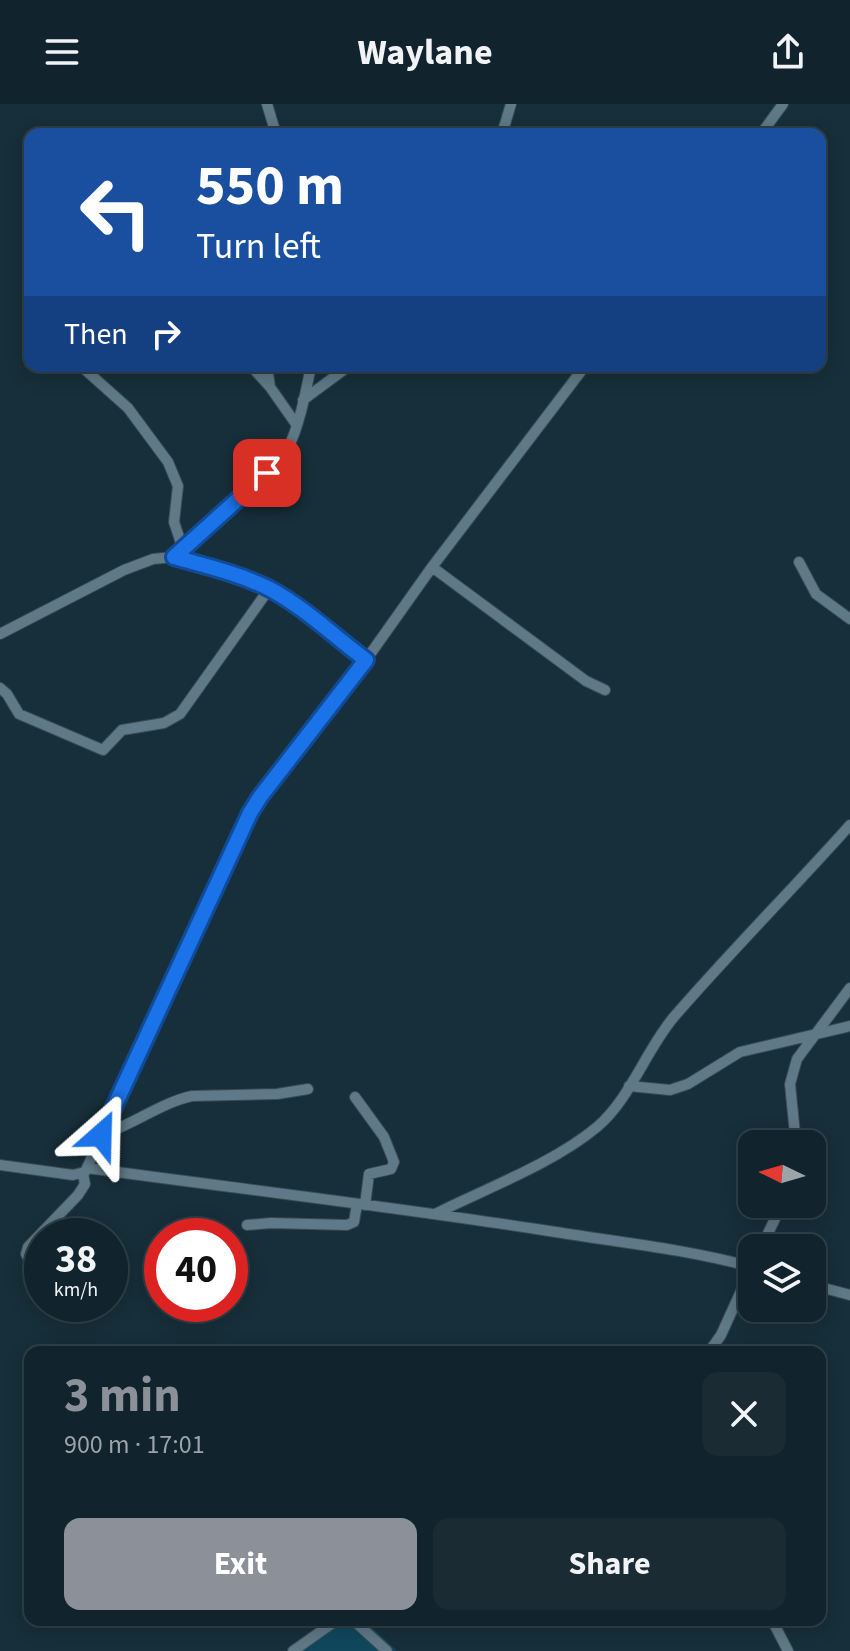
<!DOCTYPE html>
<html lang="en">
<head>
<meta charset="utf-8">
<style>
  body { margin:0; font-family:"Source Sans 3",sans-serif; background:#1a2b34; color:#f1f3f6; height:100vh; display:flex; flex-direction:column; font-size:30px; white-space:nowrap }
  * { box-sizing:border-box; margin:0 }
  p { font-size:26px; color:#9ca4a9 }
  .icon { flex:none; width:44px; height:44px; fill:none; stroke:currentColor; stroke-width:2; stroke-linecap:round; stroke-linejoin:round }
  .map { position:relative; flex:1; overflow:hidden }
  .sheet { position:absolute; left:24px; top:1242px; width:802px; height:280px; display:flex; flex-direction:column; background:#11232c; border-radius:16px; box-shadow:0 4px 20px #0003,0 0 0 2px #304048 }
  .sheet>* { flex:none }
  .hud { position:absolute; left:24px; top:24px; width:802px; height:244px; border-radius:16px; box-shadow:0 4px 20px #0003,0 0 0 2px #304048; background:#1a4fa0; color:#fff; overflow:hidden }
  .needle { width:52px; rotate:275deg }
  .controls { position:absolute; left:738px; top:1026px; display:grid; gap:16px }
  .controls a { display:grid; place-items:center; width:88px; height:88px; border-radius:16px; background:#11232c; box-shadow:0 4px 20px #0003,0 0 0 2px #304048; font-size:40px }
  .speed { position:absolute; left:24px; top:1114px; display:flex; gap:16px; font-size:40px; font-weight:700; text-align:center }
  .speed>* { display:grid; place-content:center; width:104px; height:104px; border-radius:50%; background:#11232c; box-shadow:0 4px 20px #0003,0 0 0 2px #304048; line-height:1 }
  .speed small { font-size:20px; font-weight:400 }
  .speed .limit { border:12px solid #d22; background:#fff; color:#111 }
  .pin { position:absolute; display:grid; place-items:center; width:68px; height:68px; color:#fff; margin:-34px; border-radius:16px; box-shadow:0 4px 12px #0006 }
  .me { position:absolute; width:88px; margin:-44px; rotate:25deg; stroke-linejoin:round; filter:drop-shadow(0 0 6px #0008) }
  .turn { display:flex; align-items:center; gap:28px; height:168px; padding:0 40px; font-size:36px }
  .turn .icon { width:104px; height:104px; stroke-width:2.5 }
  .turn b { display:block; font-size:56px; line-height:68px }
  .then { display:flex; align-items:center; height:76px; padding:0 40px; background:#0003; gap:16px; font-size:30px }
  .round { display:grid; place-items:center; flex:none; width:84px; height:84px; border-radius:16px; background:#1a2b34 }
  .summary { display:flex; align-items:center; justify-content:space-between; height:136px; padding:0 40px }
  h1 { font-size:48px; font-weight:700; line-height:60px; color:#8c9099 }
  .primary-button { display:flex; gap:16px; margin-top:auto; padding:16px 40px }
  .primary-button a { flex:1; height:92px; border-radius:16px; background:#8c9099; color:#fff; font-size:32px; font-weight:700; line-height:92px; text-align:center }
  .primary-button a+a { background:#1a2b34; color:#f1f3f6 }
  header { display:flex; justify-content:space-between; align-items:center; height:104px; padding:0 40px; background:#11232c; font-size:36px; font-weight:700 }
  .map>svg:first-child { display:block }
  .green { fill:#11475d }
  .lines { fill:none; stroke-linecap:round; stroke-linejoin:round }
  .minor-casing { stroke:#384c55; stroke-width:12 }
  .minor { stroke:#5f7986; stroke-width:10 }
  .route-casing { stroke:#114b97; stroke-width:20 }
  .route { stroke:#1a73e8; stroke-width:14 }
</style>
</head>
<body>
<header><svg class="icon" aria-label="menu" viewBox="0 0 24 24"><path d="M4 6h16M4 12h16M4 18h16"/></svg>Waylane<svg class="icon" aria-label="share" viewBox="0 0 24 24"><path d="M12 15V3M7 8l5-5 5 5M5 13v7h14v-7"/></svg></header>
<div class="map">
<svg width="850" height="1547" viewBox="0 0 850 1547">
  <rect width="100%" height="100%" fill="#172f3a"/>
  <path class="green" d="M 344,1516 L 364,1516 L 397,1547 L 295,1547 Z"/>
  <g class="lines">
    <defs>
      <path id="minor" d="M 267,0 L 276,30
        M 422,30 L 453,30
        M 502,30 L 511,0
        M 761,30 L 783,0
        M 81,262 L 128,304 L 168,358 L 178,382 L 174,418 L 183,445
        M 251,262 L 270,283 L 296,320
        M 267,262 L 270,283
        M 303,296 L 349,262
        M 174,453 C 205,424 267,381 287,346 C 299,324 306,287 311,262
        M 799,458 L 816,490 L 850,515
        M 432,463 L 586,577 L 605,586
        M 0,530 L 124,466 L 153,455 L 174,453 L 225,468 L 269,485 L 310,512 L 366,556 L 260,693 L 250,709 L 85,1068 L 73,1071 L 0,1061
        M 366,556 L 432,463 L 585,262
        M 0,584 L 7,590 L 19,610 L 103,646 L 122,626 L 164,619 L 180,610 L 269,485
        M 629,982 L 670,986 L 688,980 L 740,948 L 850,922
        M 355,993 L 384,1033 L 394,1058 L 391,1065 L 369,1070 L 365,1101
        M 101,1031 C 133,1021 160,999 192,992 L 277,990 L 308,985
        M 796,1040 L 790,980 L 797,955 L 850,884
        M 87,1064 C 241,1085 396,1103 549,1127 C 617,1138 686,1145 752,1163 L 721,1231 L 709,1248
        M 437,1109 C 487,1084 554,1059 597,1023 C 630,995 645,948 673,914 C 730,848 792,786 850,721
        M 247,1121 L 271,1119 L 347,1121 L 354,1118 L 357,1100
        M 761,1144 L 782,1100
        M 32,1163 L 26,1150 L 28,1143 L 78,1091 L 85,1080 L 83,1070
        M 812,1181 L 850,1191
        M 353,1516 L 387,1547
        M 772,1516 L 788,1547
        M 293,1547 L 337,1516"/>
    </defs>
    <use href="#minor" class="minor-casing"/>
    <use href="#minor" class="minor"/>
  </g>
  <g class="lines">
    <defs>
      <path id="route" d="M 101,1031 L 250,709 L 260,693 L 366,556 C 335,533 305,504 270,485 C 240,470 206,462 174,453 L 267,369"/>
    </defs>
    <use href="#route" class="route-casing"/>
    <use href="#route" class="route"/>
  </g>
</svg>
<div class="controls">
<a><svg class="needle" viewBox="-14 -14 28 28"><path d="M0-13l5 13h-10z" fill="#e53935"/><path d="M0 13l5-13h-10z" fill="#9ca4a9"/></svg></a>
<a><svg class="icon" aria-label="layers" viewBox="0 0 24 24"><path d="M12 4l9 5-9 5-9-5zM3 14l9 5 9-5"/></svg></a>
</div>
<div class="speed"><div>38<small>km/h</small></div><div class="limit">40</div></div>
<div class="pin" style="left:267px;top:369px;background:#d93025"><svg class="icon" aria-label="arrive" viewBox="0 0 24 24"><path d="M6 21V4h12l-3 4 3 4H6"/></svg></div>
<svg class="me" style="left:101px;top:1031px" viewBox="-20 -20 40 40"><path d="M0-17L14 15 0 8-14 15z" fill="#1a73e8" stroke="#fff" stroke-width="4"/></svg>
<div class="hud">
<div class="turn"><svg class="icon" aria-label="left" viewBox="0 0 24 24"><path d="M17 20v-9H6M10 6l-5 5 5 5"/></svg><div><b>550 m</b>Turn left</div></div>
<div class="then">Then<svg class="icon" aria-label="right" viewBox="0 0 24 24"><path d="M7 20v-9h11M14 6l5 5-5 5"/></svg></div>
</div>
<section class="sheet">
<div class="summary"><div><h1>3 min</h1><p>900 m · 17:01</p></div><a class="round"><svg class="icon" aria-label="close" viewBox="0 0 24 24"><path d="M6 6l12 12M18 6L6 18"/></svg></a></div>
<div class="primary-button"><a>Exit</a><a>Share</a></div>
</section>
</div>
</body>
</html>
